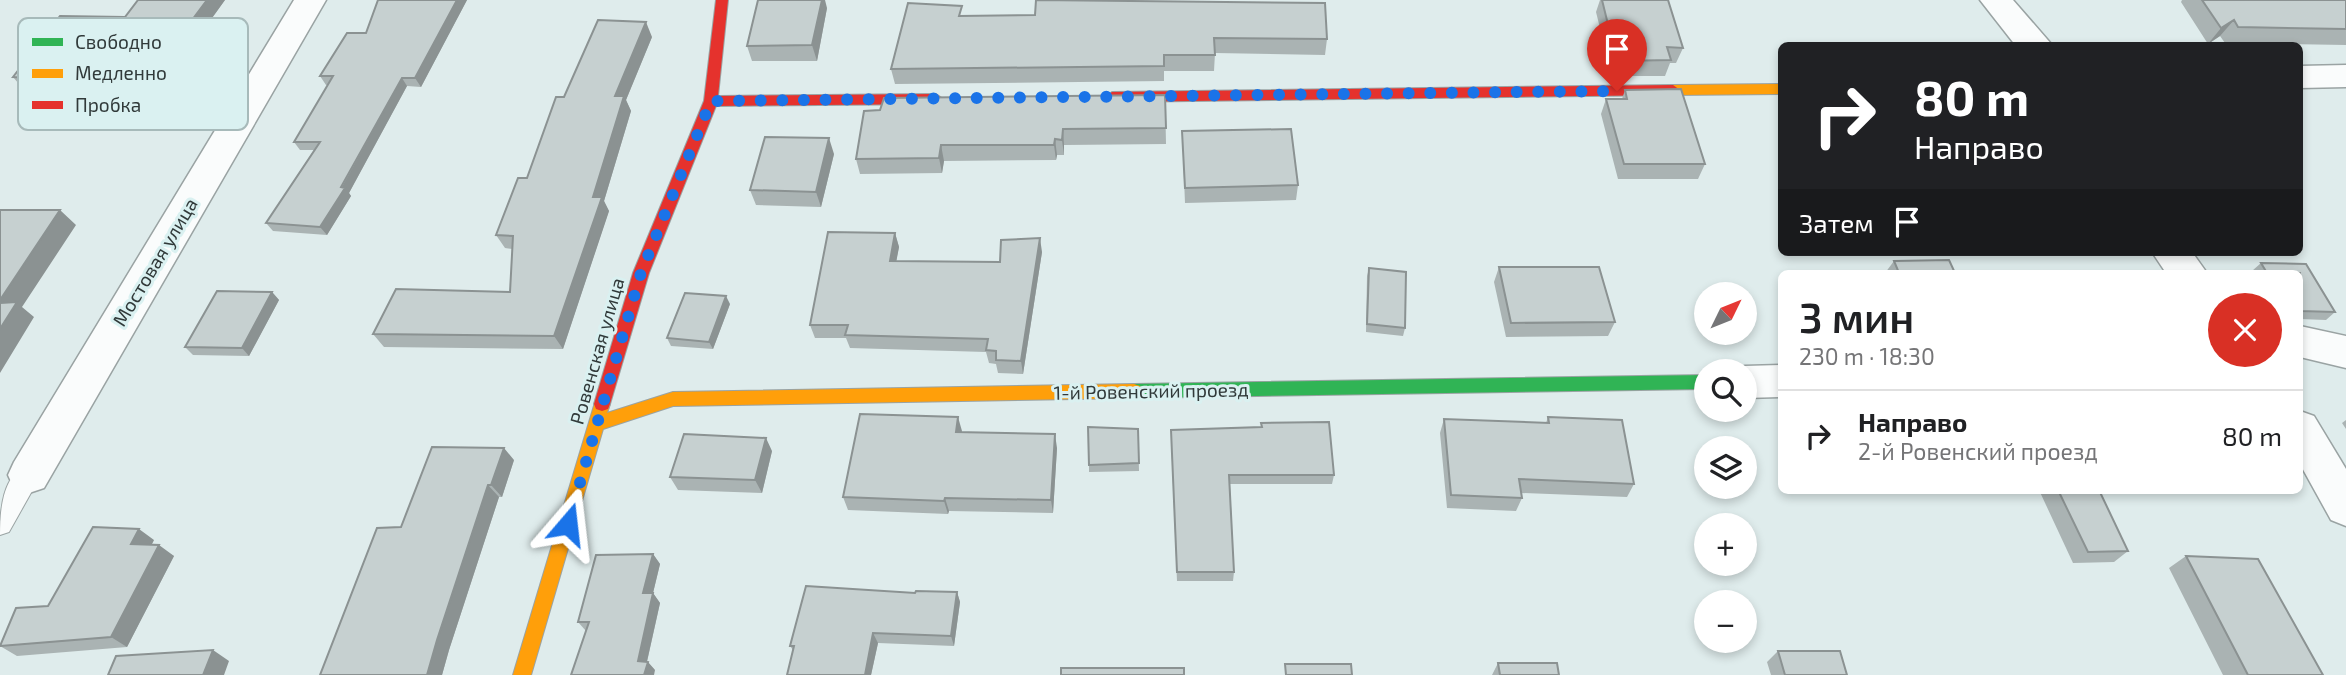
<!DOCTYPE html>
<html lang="ru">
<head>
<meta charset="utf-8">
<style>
  body { margin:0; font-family:"Exo 2",sans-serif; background:#f6f6f6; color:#202124; height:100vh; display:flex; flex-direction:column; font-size:26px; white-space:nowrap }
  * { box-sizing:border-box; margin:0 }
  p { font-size:23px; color:#757577 }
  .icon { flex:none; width:38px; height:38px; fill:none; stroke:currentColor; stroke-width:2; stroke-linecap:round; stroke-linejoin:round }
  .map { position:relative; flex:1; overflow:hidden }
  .sheet { position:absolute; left:1778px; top:270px; width:525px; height:224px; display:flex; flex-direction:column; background:#fff; border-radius:10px; box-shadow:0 4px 10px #0003 }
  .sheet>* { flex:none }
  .banner { position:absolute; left:1778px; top:42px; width:525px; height:214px; border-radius:10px; box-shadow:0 4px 10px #0003; background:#202124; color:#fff; overflow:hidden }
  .needle { width:46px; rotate:47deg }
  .controls { position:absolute; left:1694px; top:282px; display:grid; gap:14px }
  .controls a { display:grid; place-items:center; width:63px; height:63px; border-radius:50%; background:#fff; box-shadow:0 4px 10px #0003; font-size:35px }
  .pin { position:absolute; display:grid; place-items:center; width:60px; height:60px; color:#fff; margin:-72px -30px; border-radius:50% 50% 50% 0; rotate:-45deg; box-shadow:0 0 7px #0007 }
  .pin .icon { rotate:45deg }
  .me { position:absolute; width:77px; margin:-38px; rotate:17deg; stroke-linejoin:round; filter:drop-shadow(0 0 5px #0008) }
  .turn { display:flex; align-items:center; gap:24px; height:147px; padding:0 21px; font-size:32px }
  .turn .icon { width:91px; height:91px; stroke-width:2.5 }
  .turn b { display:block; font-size:49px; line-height:60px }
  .then { display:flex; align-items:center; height:66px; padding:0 21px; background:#0003; gap:14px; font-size:26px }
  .round { display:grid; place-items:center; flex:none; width:74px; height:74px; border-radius:37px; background:#f6f6f6 }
  .headline { display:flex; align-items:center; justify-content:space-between; height:119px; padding:0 21px }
  h1 { font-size:42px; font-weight:600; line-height:52px }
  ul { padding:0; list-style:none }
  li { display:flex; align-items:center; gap:21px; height:91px; padding:0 21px; border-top:2px solid #e0e0e0 }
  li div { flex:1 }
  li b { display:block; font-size:26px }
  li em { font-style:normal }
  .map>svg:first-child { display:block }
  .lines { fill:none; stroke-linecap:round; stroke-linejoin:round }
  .lane-casing { stroke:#9aa3a3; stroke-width:2 }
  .street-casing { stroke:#9aa3a3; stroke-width:3 }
  .fast-casing { stroke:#9aa3a3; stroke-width:2 }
  .slow-casing { stroke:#9aa3a3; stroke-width:2 }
  .jam-casing { stroke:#9aa3a3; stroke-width:2 }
  .lane { fill:#fafcfc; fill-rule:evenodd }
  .street { fill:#fafcfc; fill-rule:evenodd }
  .fast { fill:#30b455; fill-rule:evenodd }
  .slow { fill:#ff9f0a; fill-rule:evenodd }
  .jam { fill:#e5322d; fill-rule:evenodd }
  .wall { fill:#aab3b3 }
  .shaded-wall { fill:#8b9292 }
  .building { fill:#c6d0d0; stroke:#8b9292; stroke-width:2 }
  .route { stroke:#1a73e8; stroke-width:12; stroke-dasharray:0 21.6 }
  .labels { text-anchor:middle; stroke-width:6; stroke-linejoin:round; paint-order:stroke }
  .street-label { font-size:19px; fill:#313a3a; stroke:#daf1f1 }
  .key { fill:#daf1f1; stroke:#a7baba; stroke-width:2 }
  .key-label { font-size:19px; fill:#313a3a }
</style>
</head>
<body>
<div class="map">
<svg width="2346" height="675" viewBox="0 0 2346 675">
  <rect width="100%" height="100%" fill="#dfecec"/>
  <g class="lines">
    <defs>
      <path id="lane" d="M 29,464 L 38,467 L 41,475 L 9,532 L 0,535 C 0,511 2,474 29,464 Z"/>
      <path id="street" d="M 294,0 L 326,0 L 44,488 L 29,493 L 14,488 L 8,475 L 14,462 Z
        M 1980,0 L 2013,0 L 2053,46 L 2016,46 Z
        M 2346,65 L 2346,87 L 2300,88 L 2300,66 Z
        M 2152,252 L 2192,252 L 2207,273 L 2166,273 Z
        M 2300,326 L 2346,336 L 2346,368 L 2300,357 Z
        M 1782,365 L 1782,397 L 1745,398 L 1745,371 L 1731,371 L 1745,366 Z
        M 2300,411 L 2314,416 L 2346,469 L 2346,526 L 2331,520 L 2300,464 Z"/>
      <path id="fast" d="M 1706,375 L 1706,389 L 1134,398 L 1128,396 L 1126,391 L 1128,386 L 1134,384 Z"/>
      <path id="slow" d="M 1782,84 L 1782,94 L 1673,95 L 1666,90 L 1673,85 Z
        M 1134,384 L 1140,386 L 1142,391 L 1140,396 L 1134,398 L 673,406 L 603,429 L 531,675 L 513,675 L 596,399 L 602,397 L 608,399 L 610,404 L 607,413 L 673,392 Z"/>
      <path id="jam" d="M 716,0 L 728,0 L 718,96 L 936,94 L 943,99 L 936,104 L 716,106 L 649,273 L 610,404 L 608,409 L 602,411 L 596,409 L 594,404 L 633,273 L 704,101 Z
        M 1673,85 L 1680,90 L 1673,95 L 1112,102 L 1105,97 L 1112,92 Z"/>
    </defs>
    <use href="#lane" class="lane-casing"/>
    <use href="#street" class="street-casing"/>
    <use href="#fast" class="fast-casing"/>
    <use href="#slow" class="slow-casing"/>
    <use href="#jam" class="jam-casing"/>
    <use href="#lane" class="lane"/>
    <use href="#street" class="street"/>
    <use href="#fast" class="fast"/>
    <use href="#slow" class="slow"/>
    <use href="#jam" class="jam"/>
  </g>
  <path class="wall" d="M 138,0 L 225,0 L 150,104 L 101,102 L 92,92 L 24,90 L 13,77 L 125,17 Z
    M 378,0 L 467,0 L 421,87 L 407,86 L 349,193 L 351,196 L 327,235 L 273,231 L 266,223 L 314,150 L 300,150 L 294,142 L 328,85 L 326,85 L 320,76 L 366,33 Z
    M 1600,0 L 1668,0 L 1683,48 L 1676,63 L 1670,63 L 1665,76 L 1612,76 L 1596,12 Z
    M 2182,0 L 2346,0 L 2346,45 L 2225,43 L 2220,36 L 2208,44 L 2181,2 Z
    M 827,8 L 817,61 L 752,61 L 747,46 Z
    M 964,16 L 1327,39 L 1325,55 L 1215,53 L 1214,71 L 1164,71 L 1164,81 L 895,84 L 891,69 Z
    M 652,37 L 626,100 L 631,111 L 604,201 L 609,211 L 563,349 L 384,347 L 373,334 L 510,292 L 513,249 L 505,248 L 496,235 L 527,178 L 564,97 Z
    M 1625,90 L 1705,164 L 1698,179 L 1618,179 L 1601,114 L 1606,99 L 1622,99 Z
    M 1165,95 L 1166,144 L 1064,145 L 1064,155 L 1057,155 L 1056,160 L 944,161 L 942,173 L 860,174 L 856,159 L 880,110 Z
    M 1182,131 L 1298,185 L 1296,200 L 1185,203 Z
    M 834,154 L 821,207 L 756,205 L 750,190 Z
    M 895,233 L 899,247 L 896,261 L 1000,262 L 1042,252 L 1023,374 L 998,373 L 996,364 L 989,363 L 986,352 L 850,348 L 846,338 L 815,338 L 810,325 Z
    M 1894,261 L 1955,273 L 1885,273 Z
    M 2261,263 L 2306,264 L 2335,312 L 2326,320 L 2300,319 L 2300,273 L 2253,273 L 2252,271 Z
    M 1499,267 L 1615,322 L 1608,336 L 1506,337 L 1494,282 Z
    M 1369,268 L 1405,328 L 1403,336 L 1366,332 L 1367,276 Z
    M 272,292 L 279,300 L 249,356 L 193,355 L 185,347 Z
    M 730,304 L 713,349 L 671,346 L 667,338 Z
    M 1548,417 L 1634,484 L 1627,497 L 1521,493 L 1522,498 L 1516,511 L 1447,508 L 1440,433 L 1444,419 L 1546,423 Z
    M 2346,420 L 2346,429 L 2342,423 Z
    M 1261,423 L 1334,475 L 1332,484 L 1230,484 L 1234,572 L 1233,581 L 1177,581 L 1171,439 L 1261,427 Z
    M 1138,429 L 1139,471 L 1089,472 L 1089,465 Z
    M 962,431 L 961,432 L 1057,448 L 1053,513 L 949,511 L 948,514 L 848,510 L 843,497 Z
    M 772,451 L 762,493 L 678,490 L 670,477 Z
    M 514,460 L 502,497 L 499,497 L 449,650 L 442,675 L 320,675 L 401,527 Z
    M 2039,490 L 2200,490 L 2099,491 L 2128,551 L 2114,562 L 2073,563 Z
    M 154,540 L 152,544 L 174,556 L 127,647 L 17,656 L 0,646 L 48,606 Z
    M 653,554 L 660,564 L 653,593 L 660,603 L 647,662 L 655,670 L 586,631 L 578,622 Z
    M 2186,556 L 2323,675 L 2223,675 L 2169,568 Z
    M 957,592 L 960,602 L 954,646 L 878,643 L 871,675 L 787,675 L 793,650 L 790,646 L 915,593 Z
    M 1778,651 L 1847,675 L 1771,675 L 1767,662 Z
    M 1498,663 L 1559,675 L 1492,675 Z"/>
  <path class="shaded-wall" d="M 207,0 L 225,0 L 150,104 L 139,91 Z
    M 457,0 L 467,0 L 421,87 L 415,78 Z
    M 822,0 L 825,0 L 827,8 L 817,61 L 812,45 Z
    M 2234,20 L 2220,36 L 2208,44 L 2221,28 Z
    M 646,22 L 652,37 L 626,100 L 631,111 L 604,201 L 609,211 L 563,349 L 554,336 L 593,197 L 615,96 Z
    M 402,78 L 407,86 L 349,193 L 351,196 L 327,235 L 320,227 Z
    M 1063,129 L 1064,145 L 1064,155 L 1062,140 Z
    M 829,138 L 834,154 L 821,207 L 816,192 Z
    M 1055,139 L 1057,155 L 1056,160 L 1054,145 Z
    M 941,145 L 944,161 L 942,173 L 939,158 Z
    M 60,210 L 76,225 L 22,307 L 34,317 L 0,373 L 0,300 Z
    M 895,233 L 899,247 L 894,274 L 890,261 Z
    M 1040,238 L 1042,252 L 1023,374 L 1021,361 Z
    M 272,292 L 279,300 L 249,356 L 242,348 Z
    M 726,296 L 730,304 L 713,349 L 709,342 Z
    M 958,417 L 962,431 L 959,445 L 956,432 Z
    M 1055,434 L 1057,448 L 1053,513 L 1051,500 Z
    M 766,438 L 772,451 L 762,493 L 755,480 Z
    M 504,448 L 514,460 L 502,497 L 491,485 Z
    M 488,485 L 499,497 L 449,650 L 442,675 L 427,675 L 437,640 Z
    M 945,498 L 949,511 L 948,514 L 944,501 Z
    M 139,529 L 154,540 L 146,555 L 131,544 Z
    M 159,545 L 174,556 L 127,647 L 111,637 Z
    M 653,554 L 660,564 L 653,593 L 660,603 L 645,670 L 638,661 L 643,593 Z
    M 957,592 L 960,602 L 954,646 L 951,636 Z
    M 873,633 L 878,643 L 871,675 L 865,675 Z
    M 213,650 L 229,661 L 224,675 L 203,675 Z
    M 648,662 L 655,670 L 654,675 L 644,675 Z"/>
  <path class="building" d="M 138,0 L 207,0 L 139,91 L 90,89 L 97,80 L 13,77 L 60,16 L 125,17 Z
    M 378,0 L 457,0 L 415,78 L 402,78 L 341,187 L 345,188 L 320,227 L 266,223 L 320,142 L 294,142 L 333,76 L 320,76 L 347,33 L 366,33 Z
    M 758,0 L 822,0 L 812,45 L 747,46 Z
    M 1036,0 L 1325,3 L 1327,39 L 1214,38 L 1215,55 L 1164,55 L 1164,66 L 891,69 L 908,3 L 962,6 L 959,16 L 1035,15 Z
    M 1602,0 L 1668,0 L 1683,48 L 1667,47 L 1671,60 L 1617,61 Z
    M 2202,0 L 2346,0 L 2346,29 L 2238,27 L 2234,20 L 2221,28 Z
    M 598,20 L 646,22 L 615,96 L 624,96 L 593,197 L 602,197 L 554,336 L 373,334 L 396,289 L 510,292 L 513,236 L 496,235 L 518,178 L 527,178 L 556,97 L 564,97 Z
    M 1681,89 L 1705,164 L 1624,164 L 1606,99 L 1627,99 L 1625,90 Z
    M 1165,95 L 1166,128 L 1063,129 L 1062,140 L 1055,139 L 1054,145 L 941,145 L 939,158 L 856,159 L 864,111 L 880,110 L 884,98 Z
    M 1291,129 L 1298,185 L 1185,188 L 1182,131 Z
    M 765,137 L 829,138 L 816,192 L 750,190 Z
    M 0,210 L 60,210 L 0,300 Z
    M 828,232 L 895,233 L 890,261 L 1000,262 L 1001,240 L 1040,238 L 1021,361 L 996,360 L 996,351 L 986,350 L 988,339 L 845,335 L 848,325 L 810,325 Z
    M 1949,260 L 1955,273 L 1899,273 L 1894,261 Z
    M 2261,263 L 2306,264 L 2335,312 L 2300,311 L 2300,273 L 2267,273 Z
    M 1499,267 L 1599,267 L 1615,322 L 1511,323 Z
    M 1369,268 L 1406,272 L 1405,328 L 1367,324 Z
    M 217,291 L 272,292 L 242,348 L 185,347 Z
    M 685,293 L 726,296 L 709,342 L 667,338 Z
    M 17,302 L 0,329 L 0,303 Z
    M 860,414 L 958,417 L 956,432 L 1055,434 L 1051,500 L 945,498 L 944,501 L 843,497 Z
    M 1548,417 L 1622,420 L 1634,484 L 1519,479 L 1522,498 L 1451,495 L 1444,419 L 1549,423 Z
    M 1329,422 L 1334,475 L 1229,475 L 1234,572 L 1177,572 L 1171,430 L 1262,427 L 1261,423 Z
    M 1088,427 L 1138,429 L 1139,463 L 1089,465 Z
    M 684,434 L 766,438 L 755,480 L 670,477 Z
    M 432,447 L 504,448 L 491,485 L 488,485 L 437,640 L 427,675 L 320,675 L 377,528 L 401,527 Z
    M 2058,490 L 2099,490 L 2128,551 L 2088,552 Z
    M 93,527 L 139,529 L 131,544 L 159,545 L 111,637 L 0,646 L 16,608 L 48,606 Z
    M 653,554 L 643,593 L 653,593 L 638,661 L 648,662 L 644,675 L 571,675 L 589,622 L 578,622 L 596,555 Z
    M 2186,556 L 2258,559 L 2323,675 L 2248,675 Z
    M 806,586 L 915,593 L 916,591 L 957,592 L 951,636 L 873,633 L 865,675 L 787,675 L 794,646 L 790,646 Z
    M 213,650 L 203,675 L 108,675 L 116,656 Z
    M 1778,651 L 1840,651 L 1847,675 L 1785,675 Z
    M 1498,663 L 1557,663 L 1559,675 L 1500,675 Z
    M 1285,664 L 1351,664 L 1352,675 L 1286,675 Z
    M 1061,668 L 1184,668 L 1184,675 L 1061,675 Z"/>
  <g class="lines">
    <path class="route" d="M 568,524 L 641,273 L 711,101 L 1617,91"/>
  </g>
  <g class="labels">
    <g class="street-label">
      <text transform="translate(155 262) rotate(-59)" y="7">Мостовая улица</text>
      <text transform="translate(597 351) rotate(-74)" y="7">Ровенская улица</text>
      <text transform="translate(1151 391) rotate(-1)" y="7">1-й Ровенский проезд</text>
    </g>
  </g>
  <rect x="18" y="18" width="230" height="112" rx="10" class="key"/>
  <rect x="32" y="38" width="31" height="8" fill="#30b455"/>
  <rect x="32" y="69" width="31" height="9" fill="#ff9f0a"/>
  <rect x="32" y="101" width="31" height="8" fill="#e5322d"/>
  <g class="key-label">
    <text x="75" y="49">Свободно</text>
    <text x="75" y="80">Медленно</text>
    <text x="75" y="112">Пробка</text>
  </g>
</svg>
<div class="controls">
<a><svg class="needle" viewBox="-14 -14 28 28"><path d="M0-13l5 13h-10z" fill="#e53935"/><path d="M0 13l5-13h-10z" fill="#757577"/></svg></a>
<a><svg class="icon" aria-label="search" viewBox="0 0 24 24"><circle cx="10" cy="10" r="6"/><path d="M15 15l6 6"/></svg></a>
<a><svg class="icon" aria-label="layers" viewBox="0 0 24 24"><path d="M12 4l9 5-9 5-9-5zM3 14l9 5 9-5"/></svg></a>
<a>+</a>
<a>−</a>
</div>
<div class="pin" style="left:1617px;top:91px;background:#d93025"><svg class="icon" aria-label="arrive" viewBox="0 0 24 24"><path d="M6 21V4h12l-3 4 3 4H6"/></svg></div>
<svg class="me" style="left:568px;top:524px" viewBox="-20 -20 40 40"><path d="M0-17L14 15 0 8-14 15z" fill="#1a73e8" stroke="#fff" stroke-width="4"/></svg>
<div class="banner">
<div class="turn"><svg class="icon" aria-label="right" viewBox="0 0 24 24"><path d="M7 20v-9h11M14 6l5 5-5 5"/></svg><div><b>80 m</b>Направо</div></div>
<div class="then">Затем<svg class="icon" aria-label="arrive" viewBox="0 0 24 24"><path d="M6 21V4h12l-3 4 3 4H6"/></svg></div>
</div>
<section class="sheet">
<div class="headline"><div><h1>3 мин</h1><p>230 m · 18:30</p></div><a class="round" style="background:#d93025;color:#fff"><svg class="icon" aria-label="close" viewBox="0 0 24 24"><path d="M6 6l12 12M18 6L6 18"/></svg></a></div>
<ul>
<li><svg class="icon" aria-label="right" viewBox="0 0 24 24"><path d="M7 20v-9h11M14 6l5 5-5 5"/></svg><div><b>Направо</b><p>2-й Ровенский проезд</p></div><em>80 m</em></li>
</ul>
</section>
</div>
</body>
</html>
